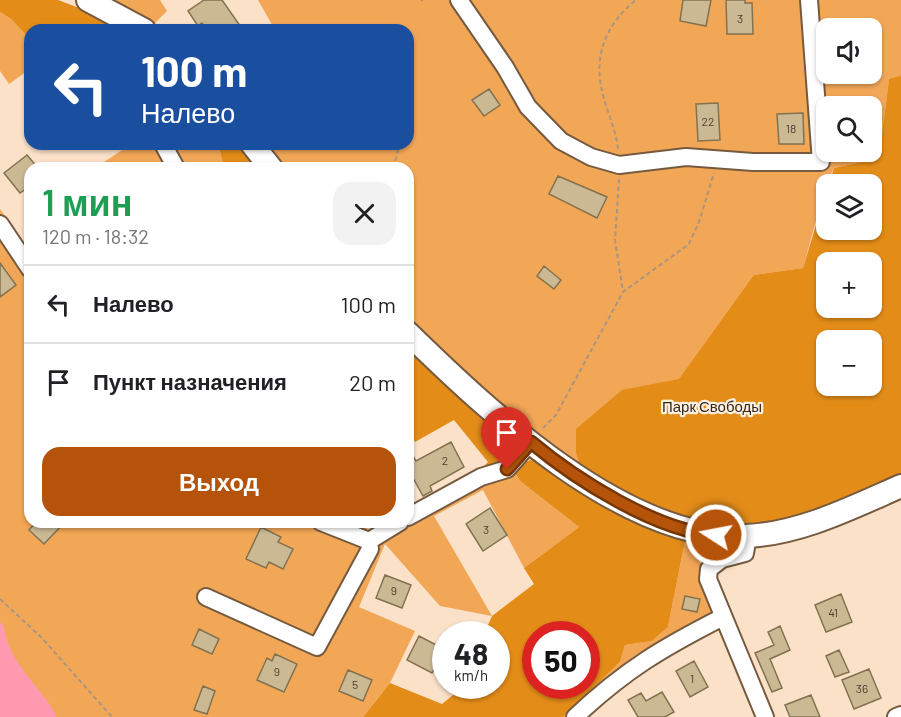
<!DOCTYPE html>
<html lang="ru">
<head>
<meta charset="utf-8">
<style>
  body { margin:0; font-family:Barlow,sans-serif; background:#f2f2f2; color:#202124; height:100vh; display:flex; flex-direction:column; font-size:22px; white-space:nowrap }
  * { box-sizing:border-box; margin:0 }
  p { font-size:20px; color:#757577 }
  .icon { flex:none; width:33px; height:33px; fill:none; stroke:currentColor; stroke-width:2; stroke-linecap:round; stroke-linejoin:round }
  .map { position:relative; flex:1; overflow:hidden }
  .drawer { position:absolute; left:24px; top:162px; width:390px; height:366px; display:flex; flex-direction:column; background:#fff; border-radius:18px; box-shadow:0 2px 4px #0004 }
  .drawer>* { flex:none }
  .hud { position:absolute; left:24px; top:24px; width:390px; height:126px; border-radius:18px; box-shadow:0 2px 4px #0004; background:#1a4fa0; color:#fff; overflow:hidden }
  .buttons { position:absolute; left:816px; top:18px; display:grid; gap:12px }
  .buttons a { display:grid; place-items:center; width:66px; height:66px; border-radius:12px; background:#fff; box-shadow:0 2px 4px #0004; font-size:30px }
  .speed { position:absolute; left:432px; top:621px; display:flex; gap:12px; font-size:30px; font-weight:700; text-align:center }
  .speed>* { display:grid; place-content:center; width:78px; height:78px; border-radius:50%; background:#fff; box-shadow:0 2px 4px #0004; line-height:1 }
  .speed small { font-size:15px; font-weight:400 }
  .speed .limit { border:9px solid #d22; background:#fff; color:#111 }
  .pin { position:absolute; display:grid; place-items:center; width:51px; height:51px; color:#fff; margin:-62px -26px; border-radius:50% 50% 50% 0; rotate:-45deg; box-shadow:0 0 6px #0007 }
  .pin .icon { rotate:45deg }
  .me { position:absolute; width:66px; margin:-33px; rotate:281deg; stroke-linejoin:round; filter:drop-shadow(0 0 4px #0008) }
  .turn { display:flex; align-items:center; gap:21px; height:126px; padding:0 18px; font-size:27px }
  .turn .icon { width:78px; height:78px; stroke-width:2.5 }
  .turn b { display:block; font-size:42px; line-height:51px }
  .round { display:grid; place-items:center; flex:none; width:63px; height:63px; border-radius:18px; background:#f2f2f2 }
  .head { display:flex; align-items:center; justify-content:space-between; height:102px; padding:0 18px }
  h1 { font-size:36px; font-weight:600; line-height:45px; color:#1e9e55 }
  .cta { display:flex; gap:12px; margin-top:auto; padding:12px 18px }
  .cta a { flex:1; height:69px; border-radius:18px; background:#b45309; color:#fff; font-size:24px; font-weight:600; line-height:69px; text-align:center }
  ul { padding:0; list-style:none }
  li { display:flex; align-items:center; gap:18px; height:78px; padding:0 18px; border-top:2px solid #e0e0e0 }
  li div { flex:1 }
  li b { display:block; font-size:22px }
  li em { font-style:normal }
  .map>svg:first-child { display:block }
  .green { fill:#f2a757; fill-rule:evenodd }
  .forest { fill:#e38c18; fill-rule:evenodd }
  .water { fill:#fe99b0 }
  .building { fill:#cbb994; stroke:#82724f; stroke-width:1.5 }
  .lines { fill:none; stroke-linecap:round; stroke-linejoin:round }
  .minor-casing { stroke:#765a3f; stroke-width:20 }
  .secondary-casing { stroke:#765a3f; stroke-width:26 }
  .path { stroke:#a99581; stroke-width:2; stroke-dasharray:4.5 3; stroke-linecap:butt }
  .minor { stroke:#fff; stroke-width:16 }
  .secondary { stroke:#fff; stroke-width:22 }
  .route-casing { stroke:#753606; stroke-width:15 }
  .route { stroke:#b45309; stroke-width:10 }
  .labels { text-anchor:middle; stroke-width:4.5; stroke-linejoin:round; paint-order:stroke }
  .number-label { font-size:12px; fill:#4a3d2c }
  .park-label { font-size:15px; fill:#392818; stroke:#fef1e4 }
</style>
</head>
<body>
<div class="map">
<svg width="901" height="717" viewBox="0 0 901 717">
  <rect width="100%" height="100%" fill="#fbe1c8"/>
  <path class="green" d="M 111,0 L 160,0 L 167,11 L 152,26 Z
    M 258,0 L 901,0 L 901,144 L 889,80 L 879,158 L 834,168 L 826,184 L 803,268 L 754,275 L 826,308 L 872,308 L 901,480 L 628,498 L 546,444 L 408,324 L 408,168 L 281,168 L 263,144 L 408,144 L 408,30 L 275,30 ZM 826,28 L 872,28 L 872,74 L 826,74 ZM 826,106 L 872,106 L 872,152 L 826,152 ZM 826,340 L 872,340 L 872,386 L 826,386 Z
    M 0,12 L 11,19 L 30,39 L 30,69 L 9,84 L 0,71 Z
    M 131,144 L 218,144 L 224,168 L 95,168 Z
    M 0,209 L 30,253 L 30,522 L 369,522 L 366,534 L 512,468 L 520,481 L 579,527 L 524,568 L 483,490 L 434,516 L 492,616 L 440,606 L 385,544 L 359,607 L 415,631 L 390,683 L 363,717 L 0,717 Z
    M 685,541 L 722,547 L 720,553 L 699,557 L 712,613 L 706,628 L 655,658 L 583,717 L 563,717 L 620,662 L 625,645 L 652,641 L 668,627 Z"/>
  <path class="forest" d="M 0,0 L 58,0 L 95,14 L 121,30 L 30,30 L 30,39 L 11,19 L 0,12 Z
    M 901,76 L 901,480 L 787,522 L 706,529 L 668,515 L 581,469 L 576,452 L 576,429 L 622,390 L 679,379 L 754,275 L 803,268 L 826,192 L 826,230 L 872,230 L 872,184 L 829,184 L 834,168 L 879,158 L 889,79 ZM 826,262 L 872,262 L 872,308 L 826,308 ZM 826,340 L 872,340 L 872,386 L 826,386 Z
    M 218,144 L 240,144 L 258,168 L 224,168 Z
    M 408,346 L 519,448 L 514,458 L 477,473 L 488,462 L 454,420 L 415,442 L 408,431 Z
    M 535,458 L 621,515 L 685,541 L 668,627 L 652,641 L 625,645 L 620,662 L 563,717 L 363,717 L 390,683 L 442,704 L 464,686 L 496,686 L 496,634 L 484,634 L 492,616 L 534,584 L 524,568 L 579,527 L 520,481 L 512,468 ZM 536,634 L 586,634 L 586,686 L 536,686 Z"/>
  <path class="water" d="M 0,622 L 4,626 C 8,664 40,684 57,717 L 0,717 Z"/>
  <path class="building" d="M 204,0 L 222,0 L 243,30 L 207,30 L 202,23 L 198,26 L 188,11 Z
    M 683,0 L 711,0 L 706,26 L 680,21 Z
    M 726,0 L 745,0 L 745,3 L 752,3 L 753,34 L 727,34 Z
    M 489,89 L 500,105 L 484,116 L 472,100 Z
    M 718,103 L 720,140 L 698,141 L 696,104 Z
    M 803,113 L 804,144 L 779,144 L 777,114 Z
    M 27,155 L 38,168 L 30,168 L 30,186 L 20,193 L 4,173 Z
    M 558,176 L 607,197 L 597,218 L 549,194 Z
    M 0,263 L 16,285 L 0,297 Z
    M 544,266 L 561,280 L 554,289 L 537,276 Z
    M 451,442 L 464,467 L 430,486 L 432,491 L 423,496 L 413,478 L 408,481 L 408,447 L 416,461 Z
    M 490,508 L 507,535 L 483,551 L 466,524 Z
    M 36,522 L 65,522 L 44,544 L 29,530 Z
    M 261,527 L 281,537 L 278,542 L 293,549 L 283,569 L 269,562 L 266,568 L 246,559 Z
    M 385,575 L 411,585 L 402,608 L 376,598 Z
    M 841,594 L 852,622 L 826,632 L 815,605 Z
    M 685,596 L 700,599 L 697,612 L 682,609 Z
    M 780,626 L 790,650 L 770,659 L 782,688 L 772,692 L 755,653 L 774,645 L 768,632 Z
    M 199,629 L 219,639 L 212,654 L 192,645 Z
    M 419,636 L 444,649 L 432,673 L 407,660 Z
    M 839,650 L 849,672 L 835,677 L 826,656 Z
    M 275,654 L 297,664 L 284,692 L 257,680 L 267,658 L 272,661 Z
    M 694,661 L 708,687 L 690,697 L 676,671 Z
    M 869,669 L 881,698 L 854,709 L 842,680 Z
    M 348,670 L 372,680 L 363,701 L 339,691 Z
    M 203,686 L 215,691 L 207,714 L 194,710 Z
    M 662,692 L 674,712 L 665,717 L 638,717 L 628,700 L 641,693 L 646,701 Z
    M 811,695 L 820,717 L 790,717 L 785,705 Z"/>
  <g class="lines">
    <defs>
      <path id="minor" d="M 459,0 L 505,67 L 528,107 L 561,141 L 591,157 L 619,165 L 686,157 L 753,162 L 821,162 L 809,0
        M 163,144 L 176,168
        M 0,224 L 30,269
        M 408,517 L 481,477 L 507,469 L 531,442
        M 321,522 L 369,541
        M 748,536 L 745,553 L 722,559 L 709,569 L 708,579 L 765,717
        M 369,541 L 400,522
        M 206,597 L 317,647 L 370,549 L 369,541
        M 575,717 C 625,670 662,648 723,617
        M 896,717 L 901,715"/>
      <path id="secondary" d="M 88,0 L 144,30
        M 252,144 L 271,168
        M 408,333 C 489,412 626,542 746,536 C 800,534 853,507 901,486"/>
    </defs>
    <use href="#minor" class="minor-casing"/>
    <use href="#secondary" class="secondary-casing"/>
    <path class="path" d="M 421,0 L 423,0
      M 618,149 C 616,131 609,116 604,99 C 592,58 604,26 636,0
      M 393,168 L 400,144
      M 619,179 L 615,240 L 623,292
      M 543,428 L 556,415 L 623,292 L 689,244 L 699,222 L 714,173
      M 0,599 L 42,638 L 112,717"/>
    <use href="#minor" class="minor"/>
    <use href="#secondary" class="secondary"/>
  </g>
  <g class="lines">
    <defs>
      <path id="route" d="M 507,469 L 531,442 C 575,479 658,532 716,535"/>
    </defs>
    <use href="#route" class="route-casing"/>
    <use href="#route" class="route"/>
  </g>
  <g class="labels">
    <g class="number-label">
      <text x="740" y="23">3</text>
      <text x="708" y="126">22</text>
      <text x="791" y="133">18</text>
      <text x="445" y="465">2</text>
      <text x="486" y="534">3</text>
      <text x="394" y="595">9</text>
      <text x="833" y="617">41</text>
      <text x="277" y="676">9</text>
      <text x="692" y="683">1</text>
      <text x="355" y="689">5</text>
      <text x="862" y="693">36</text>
    </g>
    <g class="park-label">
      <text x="712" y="412">Парк Свободы</text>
    </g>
  </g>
</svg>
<div class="buttons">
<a><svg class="icon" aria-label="sound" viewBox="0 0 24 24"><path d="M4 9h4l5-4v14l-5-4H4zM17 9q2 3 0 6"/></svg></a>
<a><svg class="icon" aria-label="search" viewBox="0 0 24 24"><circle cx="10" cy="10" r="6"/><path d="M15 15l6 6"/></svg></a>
<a><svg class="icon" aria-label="layers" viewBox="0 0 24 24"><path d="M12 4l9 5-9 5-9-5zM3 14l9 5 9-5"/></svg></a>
<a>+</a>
<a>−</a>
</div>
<div class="speed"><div>48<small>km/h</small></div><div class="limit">50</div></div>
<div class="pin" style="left:507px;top:469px;background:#d93025"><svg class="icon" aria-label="arrive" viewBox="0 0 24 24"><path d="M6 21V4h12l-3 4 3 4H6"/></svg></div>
<svg class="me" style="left:716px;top:535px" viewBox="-20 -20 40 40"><circle r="17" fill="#b45309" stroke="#fff" stroke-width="3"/><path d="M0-11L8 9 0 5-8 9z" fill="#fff"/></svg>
<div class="hud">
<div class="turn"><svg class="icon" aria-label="left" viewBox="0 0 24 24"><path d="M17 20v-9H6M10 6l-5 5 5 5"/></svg><div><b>100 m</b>Налево</div></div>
</div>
<section class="drawer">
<div class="head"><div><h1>1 мин</h1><p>120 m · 18:32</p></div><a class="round"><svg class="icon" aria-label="close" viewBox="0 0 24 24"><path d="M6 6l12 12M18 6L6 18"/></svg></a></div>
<ul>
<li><svg class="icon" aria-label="left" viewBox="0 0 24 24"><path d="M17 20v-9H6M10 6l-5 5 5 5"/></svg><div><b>Налево</b></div><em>100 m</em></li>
<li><svg class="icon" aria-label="arrive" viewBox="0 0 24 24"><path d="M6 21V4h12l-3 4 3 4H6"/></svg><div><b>Пункт назначения</b></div><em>20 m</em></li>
</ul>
<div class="cta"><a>Выход</a></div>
</section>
</div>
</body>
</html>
